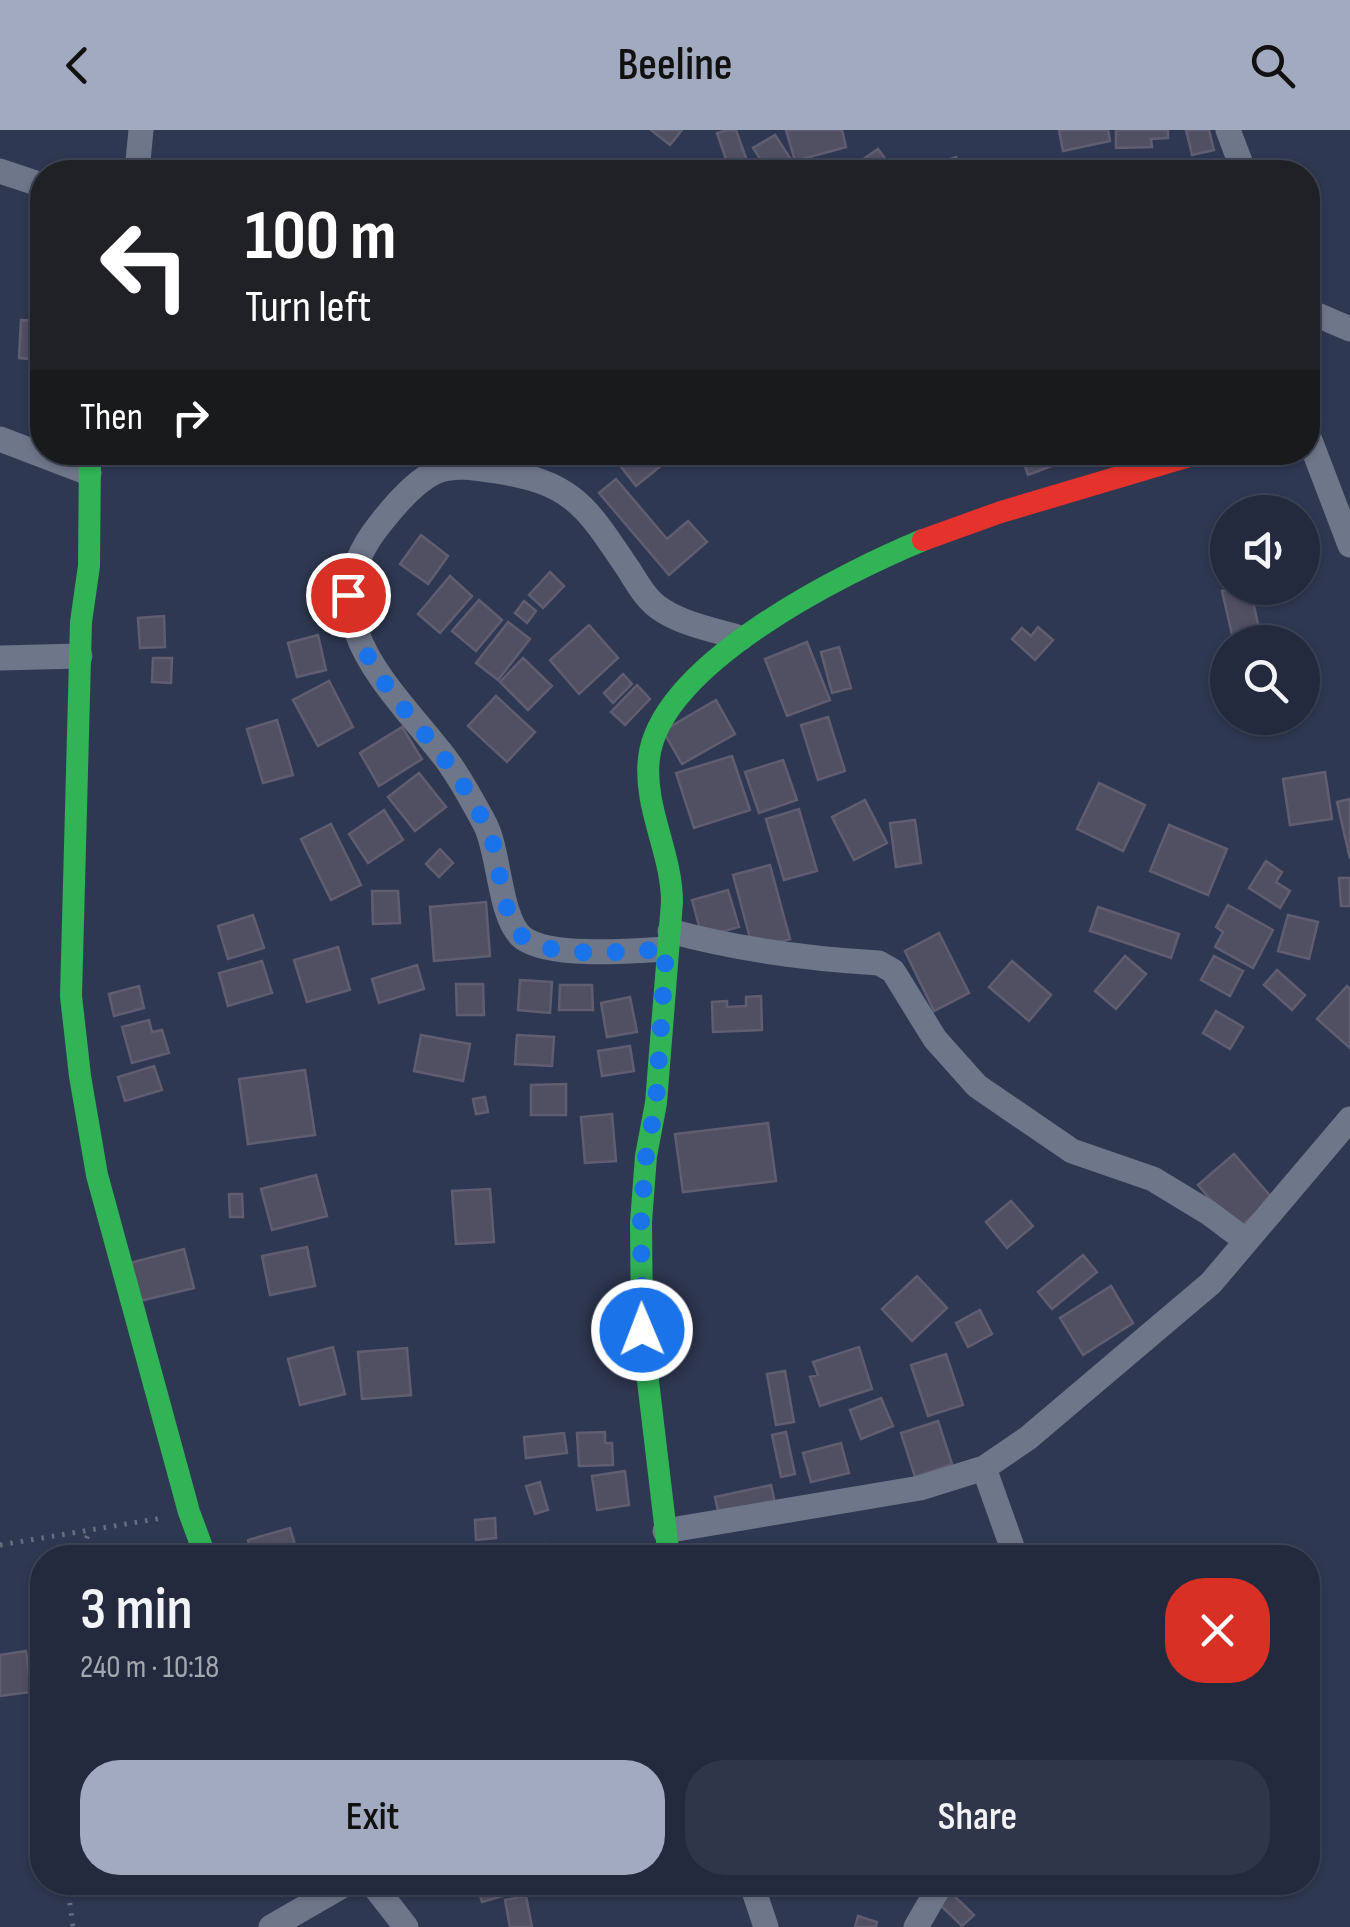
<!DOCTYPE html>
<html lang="en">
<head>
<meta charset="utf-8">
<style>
  body { margin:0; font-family:"Sofia Sans Condensed",sans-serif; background:#2f3649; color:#f1f3f6; height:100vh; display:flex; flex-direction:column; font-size:38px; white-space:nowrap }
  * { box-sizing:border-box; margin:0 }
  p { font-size:32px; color:#a3a7b0 }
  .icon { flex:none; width:55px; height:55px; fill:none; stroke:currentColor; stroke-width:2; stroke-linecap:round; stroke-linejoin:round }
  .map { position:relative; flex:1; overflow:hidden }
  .drawer { position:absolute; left:30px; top:1415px; width:1290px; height:350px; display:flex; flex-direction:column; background:#232a3e; border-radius:40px; box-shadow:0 2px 8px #0004,0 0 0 2px #404658 }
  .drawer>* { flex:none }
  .banner { position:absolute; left:30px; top:30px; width:1290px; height:305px; border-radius:40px; box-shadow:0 2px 8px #0004,0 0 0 2px #404658; background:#202124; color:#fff; overflow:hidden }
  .tools { position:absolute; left:1210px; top:365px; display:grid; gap:20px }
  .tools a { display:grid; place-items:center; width:110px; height:110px; border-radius:50%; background:#232a3e; box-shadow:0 2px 8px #0004,0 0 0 2px #404658; font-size:50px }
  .pin { position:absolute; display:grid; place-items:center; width:85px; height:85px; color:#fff; margin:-42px; border:5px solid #fff; border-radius:50%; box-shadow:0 2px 10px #0007 }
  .me { position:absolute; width:110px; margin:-55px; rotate:359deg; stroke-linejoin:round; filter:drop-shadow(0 0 8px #0008) }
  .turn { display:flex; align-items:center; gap:35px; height:210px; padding:0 50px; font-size:45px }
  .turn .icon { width:130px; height:130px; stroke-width:2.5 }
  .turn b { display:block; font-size:70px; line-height:85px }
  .then { display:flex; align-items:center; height:95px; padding:0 50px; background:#0003; gap:20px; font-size:38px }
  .round { display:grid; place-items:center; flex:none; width:105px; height:105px; border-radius:40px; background:#2f3649 }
  .summary { display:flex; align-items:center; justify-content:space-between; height:170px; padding:0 50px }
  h1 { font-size:60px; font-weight:600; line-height:75px }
  .primary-button { display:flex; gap:20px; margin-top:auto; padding:20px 50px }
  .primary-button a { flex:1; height:115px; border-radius:40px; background:#a2aabf; color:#111; font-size:40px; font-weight:600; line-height:115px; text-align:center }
  .primary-button a+a { background:#2f3649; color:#f1f3f6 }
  header { display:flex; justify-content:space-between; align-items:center; height:130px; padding:0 50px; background:#a2aabf; color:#111; font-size:45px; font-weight:600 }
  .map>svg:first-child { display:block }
  .building { fill:#514f62; stroke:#615d71; stroke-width:2.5 }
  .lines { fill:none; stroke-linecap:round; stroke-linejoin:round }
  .path { stroke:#666e81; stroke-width:5; stroke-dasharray:2.5 8; stroke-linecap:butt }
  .street { stroke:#6e7689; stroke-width:25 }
  .fast { stroke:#30b455; stroke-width:22 }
  .jam { stroke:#e5322d; stroke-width:22 }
  .route { stroke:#1a73e8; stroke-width:18; stroke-dasharray:0 32.4 }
</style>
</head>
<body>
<header><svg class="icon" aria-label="back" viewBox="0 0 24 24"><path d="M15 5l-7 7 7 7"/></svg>Beeline<svg class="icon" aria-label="search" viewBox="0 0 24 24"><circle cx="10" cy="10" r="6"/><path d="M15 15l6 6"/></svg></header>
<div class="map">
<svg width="1350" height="1797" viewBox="0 0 1350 1797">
  <rect width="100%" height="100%" fill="#2f3852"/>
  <path class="building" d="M 651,0 L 682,0 L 670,15 Z
    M 727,0 L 736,0 L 746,28 L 728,35 L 717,3 Z
    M 786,0 L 842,0 L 846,17 L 795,31 Z
    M 1059,0 L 1108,0 L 1110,11 L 1063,21 Z
    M 1116,0 L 1168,0 L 1168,8 L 1151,9 L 1152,17 L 1116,18 Z
    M 1186,0 L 1209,0 L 1214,20 L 1192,25 Z
    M 775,5 L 792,31 L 769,42 L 753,18 Z
    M 878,19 L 895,42 L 862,42 L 856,34 Z
    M 956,27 L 961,42 L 936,42 L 933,35 Z
    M 42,123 L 42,169 L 30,165 Z
    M 21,190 L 42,191 L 42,230 L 19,228 Z
    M 631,322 L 678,322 L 636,356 L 618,333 Z
    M 1020,322 L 1068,322 L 1071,329 L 1028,345 Z
    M 616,349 L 667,409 L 688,391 L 707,412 L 669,445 L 599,363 Z
    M 421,405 L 448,426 L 428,454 L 400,434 Z
    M 550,442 L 564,456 L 543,478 L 529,465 Z
    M 450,446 L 472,466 L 440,503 L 418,484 Z
    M 1236,458 L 1250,458 L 1260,503 L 1233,509 L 1222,461 Z
    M 479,470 L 502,490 L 476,521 L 452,501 Z
    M 524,471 L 536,481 L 527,493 L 515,483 Z
    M 164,486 L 165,517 L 140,518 L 138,488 Z
    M 508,492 L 530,509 L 498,550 L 476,533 Z
    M 589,495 L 618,528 L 579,564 L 550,530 Z
    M 1038,497 L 1053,510 L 1035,530 L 1012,509 L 1022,498 L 1031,506 Z
    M 318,505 L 326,540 L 297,547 L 288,513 Z
    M 807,512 L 830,570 L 787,586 L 765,529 Z
    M 839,517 L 851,558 L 832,563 L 821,522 Z
    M 153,528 L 172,528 L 171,553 L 152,552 Z
    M 523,528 L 552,556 L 528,580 L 500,552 Z
    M 623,544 L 632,554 L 613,573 L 604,563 Z
    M 329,551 L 353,597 L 318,616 L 293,570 Z
    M 637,555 L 650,569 L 625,595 L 611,582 Z
    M 496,566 L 535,602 L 507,632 L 468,596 Z
    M 716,570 L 735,604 L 682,634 L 663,601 Z
    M 828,587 L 845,641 L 818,650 L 801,595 Z
    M 277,590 L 293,645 L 263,653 L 247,599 Z
    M 402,597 L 422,629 L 379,656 L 360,623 Z
    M 732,626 L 750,680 L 694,698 L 676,643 Z
    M 783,630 L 797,670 L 759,683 L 745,642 Z
    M 1325,642 L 1332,689 L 1290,695 L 1283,649 Z
    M 419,643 L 446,677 L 415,701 L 388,667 Z
    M 1099,653 L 1145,675 L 1123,721 L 1077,699 Z
    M 1350,669 L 1350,729 L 1337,672 Z
    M 865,670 L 887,713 L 854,730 L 832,687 Z
    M 799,679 L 817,741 L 784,750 L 766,689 Z
    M 384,680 L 403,710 L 368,733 L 349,704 Z
    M 915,690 L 921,733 L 896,737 L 890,693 Z
    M 331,694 L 361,755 L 331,770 L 301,709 Z
    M 1169,695 L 1227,719 L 1208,765 L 1150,741 Z
    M 440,719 L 453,733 L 439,747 L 426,734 Z
    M 1266,731 L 1282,742 L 1276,752 L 1290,761 L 1280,778 L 1249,758 Z
    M 770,735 L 790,809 L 753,819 L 733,745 Z
    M 1339,748 L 1350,748 L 1350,776 L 1341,776 Z
    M 728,760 L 739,797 L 702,807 L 692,770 Z
    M 372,761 L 398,761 L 400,793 L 373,794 Z
    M 486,772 L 490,826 L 434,831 L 430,777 Z
    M 1228,775 L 1273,800 L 1253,838 L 1215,817 L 1223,802 L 1216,797 Z
    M 1098,777 L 1179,804 L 1171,828 L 1090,801 Z
    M 253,785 L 264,818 L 228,829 L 218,796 Z
    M 1288,785 L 1318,792 L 1309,829 L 1278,821 Z
    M 939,803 L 969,863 L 934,881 L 905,821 Z
    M 338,817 L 350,860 L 307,872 L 294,830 Z
    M 1125,826 L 1146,844 L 1116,879 L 1095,861 Z
    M 1214,826 L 1243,841 L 1230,866 L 1201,850 Z
    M 262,831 L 272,863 L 228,876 L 219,843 Z
    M 1012,831 L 1051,865 L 1029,891 L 989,857 Z
    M 417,835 L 424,859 L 379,873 L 372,849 Z
    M 1277,840 L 1305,865 L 1292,880 L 1264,855 Z
    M 520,850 L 552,852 L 550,883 L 518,880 Z
    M 456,854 L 483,854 L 484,885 L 457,885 Z
    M 560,855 L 592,855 L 593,880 L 559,880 Z
    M 139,856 L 144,878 L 114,886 L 109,864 Z
    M 1347,856 L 1350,859 L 1350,918 L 1317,889 Z
    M 761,866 L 762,900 L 713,902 L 712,872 L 727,871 L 727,877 L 746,876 L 746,867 Z
    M 630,867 L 637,902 L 607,907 L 601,873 Z
    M 1216,881 L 1243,897 L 1230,919 L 1203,903 Z
    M 149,890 L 152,902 L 162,900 L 169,923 L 132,933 L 122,897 Z
    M 421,905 L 470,914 L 463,951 L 414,941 Z
    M 517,905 L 554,907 L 552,936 L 515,934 Z
    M 630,916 L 634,941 L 602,946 L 598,921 Z
    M 154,936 L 162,960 L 125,971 L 118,947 Z
    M 305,940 L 315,1005 L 248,1014 L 239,949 Z
    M 566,954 L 566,985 L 531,985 L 531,955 Z
    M 485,967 L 488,982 L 476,984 L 473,969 Z
    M 612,984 L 616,1031 L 585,1033 L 581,987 Z
    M 768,993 L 776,1051 L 683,1062 L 675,1004 Z
    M 1234,1024 L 1273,1069 L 1236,1100 L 1198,1055 Z
    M 316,1045 L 327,1086 L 272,1100 L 261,1059 Z
    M 490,1059 L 494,1112 L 456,1114 L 452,1061 Z
    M 229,1064 L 242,1064 L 243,1087 L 230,1087 Z
    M 1011,1071 L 1033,1096 L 1007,1118 L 986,1092 Z
    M 307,1117 L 315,1156 L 270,1165 L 262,1126 Z
    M 184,1119 L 194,1158 L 140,1171 L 130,1133 Z
    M 1083,1125 L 1097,1142 L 1052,1179 L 1038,1162 Z
    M 917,1146 L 947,1178 L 912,1211 L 882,1179 Z
    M 1111,1156 L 1133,1193 L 1083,1225 L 1060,1188 Z
    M 980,1180 L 992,1204 L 968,1217 L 956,1193 Z
    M 333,1217 L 345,1264 L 300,1275 L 288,1229 Z
    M 859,1217 L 872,1259 L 820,1276 L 810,1247 L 818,1245 L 813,1232 Z
    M 407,1218 L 411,1265 L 362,1269 L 358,1222 Z
    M 946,1224 L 963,1275 L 928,1286 L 911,1235 Z
    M 785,1241 L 794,1292 L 776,1295 L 767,1244 Z
    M 881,1268 L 893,1296 L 861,1309 L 850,1280 Z
    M 938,1291 L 952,1334 L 915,1347 L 901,1303 Z
    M 605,1302 L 605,1313 L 612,1313 L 613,1335 L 579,1336 L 577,1303 Z
    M 786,1302 L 795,1344 L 781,1347 L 772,1305 Z
    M 564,1303 L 567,1323 L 526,1328 L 524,1307 Z
    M 841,1313 L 849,1343 L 811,1352 L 803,1323 Z
    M 625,1341 L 629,1375 L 597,1380 L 592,1346 Z
    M 540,1352 L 548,1380 L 535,1384 L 526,1356 Z
    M 771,1355 L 775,1373 L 719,1386 L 715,1367 Z
    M 495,1388 L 496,1408 L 476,1410 L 475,1390 Z
    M 290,1398 L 296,1418 L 265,1428 L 253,1428 L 248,1410 Z
    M 544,1414 L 548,1428 L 505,1428 L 504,1426 Z
    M 177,1417 L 179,1428 L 139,1428 L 138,1425 Z
    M 640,1419 L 642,1428 L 624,1428 L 623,1423 Z
    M 26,1521 L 31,1562 L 0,1566 L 0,1525 Z
    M 503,1752 L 507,1765 L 482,1772 L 476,1753 Z
    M 967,1752 L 988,1752 L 978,1765 Z
    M 947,1759 L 974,1785 L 962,1796 L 936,1771 Z
    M 526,1766 L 532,1797 L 510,1797 L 505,1770 Z
    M 858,1786 L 877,1792 L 876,1797 L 855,1797 Z"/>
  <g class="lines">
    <path class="path" d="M 0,1415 L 162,1388
      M 79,1428 L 89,1402
      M 67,1752 L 73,1797"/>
    <path class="street" d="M 1228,0 L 1244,42
      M 0,41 L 42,55
      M 137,42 L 141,0
      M 1308,181 L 1350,199
      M 1308,305 L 1350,415
      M 0,309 L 89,343
      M 0,528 L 80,526
      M 670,801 C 740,820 807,829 879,833 L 893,841 L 935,909 L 977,956 L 1072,1021 L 1153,1049 L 1209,1083 L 1245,1110
      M 666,819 C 633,821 550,828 523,808 C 499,789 500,723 485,694 C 473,672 461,649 446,629 C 390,556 305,487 380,394 C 394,376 414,352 435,342 C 453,334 476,338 495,341 C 574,352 587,378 629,440 C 638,454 647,471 662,480 C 685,495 715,500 741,508
      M 984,1338 L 1016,1428
      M 665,1401 L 920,1358 L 984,1338 L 1028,1308 L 1211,1153 L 1350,989
      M 371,1752 L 406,1797
      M 751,1752 L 766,1797
      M 271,1797 L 349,1752
      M 916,1797 L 942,1752"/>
    <path class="fast" d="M 90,322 L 89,436 L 81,492 L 71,866 L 80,946 L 97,1045 L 189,1382 L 206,1428
      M 669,1428 L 642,1200 L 641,1092 L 646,1026 L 656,973 L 672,772 C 672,723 643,677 649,628 C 660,534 843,443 923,410"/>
    <path class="jam" d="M 923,410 L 1001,382 L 1203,322"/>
  </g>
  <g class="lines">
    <path class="route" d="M 348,465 C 358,550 435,601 473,672 C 479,683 486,694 491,706 C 500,733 502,789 523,807 C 550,830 631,821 666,819 L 656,973 L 646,1026 L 641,1092 L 642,1200"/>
  </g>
</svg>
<div class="tools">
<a><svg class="icon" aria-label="sound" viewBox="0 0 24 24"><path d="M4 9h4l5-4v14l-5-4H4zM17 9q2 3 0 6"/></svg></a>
<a><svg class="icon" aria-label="search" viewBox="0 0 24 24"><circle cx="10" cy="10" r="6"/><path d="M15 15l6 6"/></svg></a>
</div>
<div class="pin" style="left:348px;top:465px;background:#d93025"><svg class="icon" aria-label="arrive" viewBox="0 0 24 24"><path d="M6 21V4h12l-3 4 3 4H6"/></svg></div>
<svg class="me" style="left:642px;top:1200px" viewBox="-20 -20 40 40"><circle r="17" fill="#1a73e8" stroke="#fff" stroke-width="3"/><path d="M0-11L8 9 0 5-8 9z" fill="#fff"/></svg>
<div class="banner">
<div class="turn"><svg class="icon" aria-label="left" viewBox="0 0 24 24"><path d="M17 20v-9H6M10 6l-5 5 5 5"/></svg><div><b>100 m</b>Turn left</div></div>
<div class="then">Then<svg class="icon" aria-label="right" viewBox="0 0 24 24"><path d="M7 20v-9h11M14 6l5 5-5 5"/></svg></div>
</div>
<section class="drawer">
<div class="summary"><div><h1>3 min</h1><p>240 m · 10:18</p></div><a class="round" style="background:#d93025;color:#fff"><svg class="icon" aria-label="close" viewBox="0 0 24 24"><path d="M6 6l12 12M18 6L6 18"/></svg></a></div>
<div class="primary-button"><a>Exit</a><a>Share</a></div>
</section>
</div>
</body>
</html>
